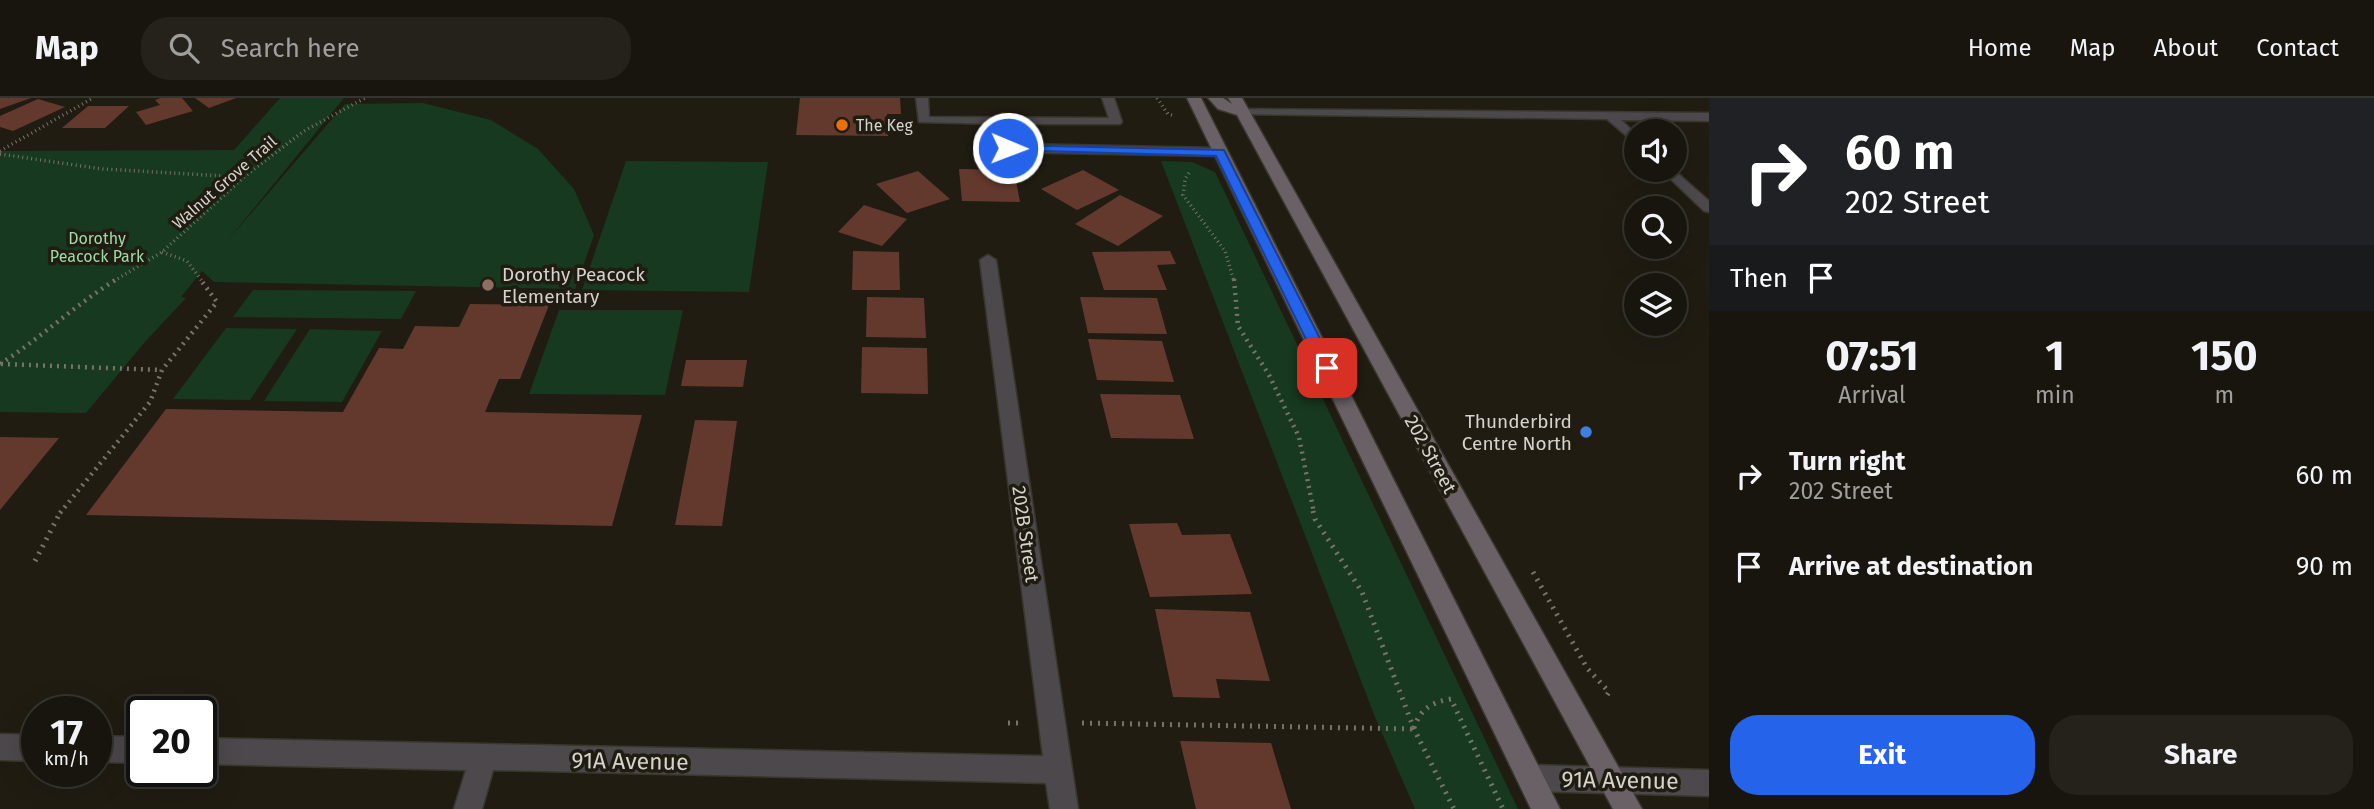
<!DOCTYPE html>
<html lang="en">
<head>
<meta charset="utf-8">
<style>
  body { margin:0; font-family:"Fira Sans",sans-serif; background:#25221c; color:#f1f3f6; height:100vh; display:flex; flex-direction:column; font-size:26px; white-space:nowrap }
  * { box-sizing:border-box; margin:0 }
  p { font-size:23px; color:#9f9f9e }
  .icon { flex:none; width:38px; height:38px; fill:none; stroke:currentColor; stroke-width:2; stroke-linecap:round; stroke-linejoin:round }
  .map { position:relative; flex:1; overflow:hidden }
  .panel { display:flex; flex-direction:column; background:#18150e; width:665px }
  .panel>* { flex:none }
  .hud { background:#202124; color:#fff; overflow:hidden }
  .fabs { position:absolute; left:1624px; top:21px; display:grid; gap:14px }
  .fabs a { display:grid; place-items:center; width:63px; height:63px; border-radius:50%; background:#18150e; box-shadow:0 7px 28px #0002,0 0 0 2px #36342e; font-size:35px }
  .speed { position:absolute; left:21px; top:598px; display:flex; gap:14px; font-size:35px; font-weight:700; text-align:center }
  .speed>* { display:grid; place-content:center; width:91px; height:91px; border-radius:50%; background:#18150e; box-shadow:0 7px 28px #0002,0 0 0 2px #36342e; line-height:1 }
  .speed small { font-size:18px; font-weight:400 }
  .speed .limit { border:4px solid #111; border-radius:10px; background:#fff; color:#111 }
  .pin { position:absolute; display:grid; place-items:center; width:60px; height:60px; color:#fff; margin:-30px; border-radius:14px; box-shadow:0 4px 10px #0006 }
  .me { position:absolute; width:77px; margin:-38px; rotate:91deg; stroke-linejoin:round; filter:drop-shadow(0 0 5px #0008) }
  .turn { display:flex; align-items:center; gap:24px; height:147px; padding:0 21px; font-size:32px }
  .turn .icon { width:91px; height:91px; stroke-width:2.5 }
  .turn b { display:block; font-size:49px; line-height:60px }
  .then { display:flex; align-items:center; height:66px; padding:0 21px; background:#0003; gap:14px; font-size:26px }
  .eta { display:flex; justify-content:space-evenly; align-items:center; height:119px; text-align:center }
  .eta b { font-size:42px; font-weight:700; line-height:49px }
  .button { display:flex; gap:14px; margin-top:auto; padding:14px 21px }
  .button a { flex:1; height:80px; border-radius:28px; background:#2563eb; color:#fff; font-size:28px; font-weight:700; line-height:80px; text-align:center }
  .button a+a { background:#25221c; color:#f1f3f6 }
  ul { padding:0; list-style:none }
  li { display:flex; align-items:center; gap:21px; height:91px; padding:0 21px }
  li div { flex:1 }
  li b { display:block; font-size:26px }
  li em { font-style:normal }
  header { display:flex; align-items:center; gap:42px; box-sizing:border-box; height:98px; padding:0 35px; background:#18150e; border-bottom:2px solid #36342e }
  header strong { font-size:33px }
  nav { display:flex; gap:38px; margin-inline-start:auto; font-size:24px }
  .search { width:490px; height:63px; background:#25221c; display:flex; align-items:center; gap:18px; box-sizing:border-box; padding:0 24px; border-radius:28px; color:#9f9f9e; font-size:26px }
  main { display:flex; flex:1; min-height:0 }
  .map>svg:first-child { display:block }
  .green { fill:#17391f }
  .building { fill:#64392d }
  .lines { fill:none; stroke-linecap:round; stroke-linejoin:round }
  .service-casing { stroke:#39362c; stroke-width:3 }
  .minor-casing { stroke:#39362c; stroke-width:3 }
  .tertiary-casing { stroke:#39362c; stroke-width:3 }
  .secondary-casing { stroke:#39362c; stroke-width:3 }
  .path-far2 { stroke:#77736b; stroke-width:3.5; stroke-dasharray:1 3.5; stroke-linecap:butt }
  .path-far1 { stroke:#77736b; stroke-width:4.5; stroke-dasharray:2 5; stroke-linecap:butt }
  .path { stroke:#77736b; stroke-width:5; stroke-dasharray:2 6; stroke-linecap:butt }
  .service { fill:#4d484b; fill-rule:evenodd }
  .minor { fill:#4d484b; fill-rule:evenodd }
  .tertiary { fill:#4d484b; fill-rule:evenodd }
  .secondary { fill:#696166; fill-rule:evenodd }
  .route { fill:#2563eb; stroke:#184099; stroke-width:2 }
  .food-dot { fill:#e8710a; stroke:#201c12; stroke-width:2.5 }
  .education-dot { fill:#8d6e63; stroke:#201c12; stroke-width:2.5 }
  .shop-dot { fill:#3f7fe0; stroke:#201c12; stroke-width:2.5 }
  .labels { text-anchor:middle; stroke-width:7; stroke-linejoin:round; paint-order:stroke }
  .far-poi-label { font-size:16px; fill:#d6d3cd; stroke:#201c12; text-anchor:start }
  .far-street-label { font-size:16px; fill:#d6d3cd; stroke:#201c12 }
  .far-park-label { font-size:16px; fill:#9edba8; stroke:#201c12 }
  .poi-label { font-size:19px; fill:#d6d3cd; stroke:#201c12; text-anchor:start }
  .street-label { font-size:19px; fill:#d6d3cd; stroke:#201c12 }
  .near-street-label { font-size:23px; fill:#d6d3cd; stroke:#201c12 }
</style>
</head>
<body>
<header>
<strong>Map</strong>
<div class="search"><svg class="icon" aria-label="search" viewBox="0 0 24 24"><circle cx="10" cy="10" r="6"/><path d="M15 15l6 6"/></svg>Search here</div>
<nav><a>Home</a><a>Map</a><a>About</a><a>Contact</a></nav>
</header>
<main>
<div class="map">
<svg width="1709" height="711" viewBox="0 0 1709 711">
  <rect width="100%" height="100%" fill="#201c12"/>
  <path class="green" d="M 280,0 L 344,0 L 228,142 L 345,6 L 423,5 L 491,22 L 538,51 L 574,91 L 594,137 L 575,191 L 214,184 L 202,173 L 181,199 L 186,200 L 144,245 L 86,315 L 0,314 L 0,53 L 234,52 Z
    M 626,63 L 768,64 L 749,194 L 582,192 Z
    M 1161,63 L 1192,64 L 1215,74 L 1518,711 L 1415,711 L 1375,619 Z
    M 253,192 L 416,193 L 401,221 L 233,219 Z
    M 559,212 L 683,212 L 665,297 L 529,296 Z
    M 226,230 L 297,231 L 250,302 L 173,301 Z
    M 310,231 L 382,233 L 342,304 L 264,303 Z"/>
  <path class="building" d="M 0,0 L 31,0 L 0,11 Z
    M 161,0 L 182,0 L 193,13 L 146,27 L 136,14 L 160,7 L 155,2 Z
    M 195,0 L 236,0 L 209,10 Z
    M 800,0 L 900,0 L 901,16 L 887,16 L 888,38 L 796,37 Z
    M 38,1 L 65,9 L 13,33 L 0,29 L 0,18 Z
    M 88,8 L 129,8 L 105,30 L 62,30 Z
    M 959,71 L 1014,72 L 1020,104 L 962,103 Z
    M 1083,72 L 1119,92 L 1077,112 L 1041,91 Z
    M 918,73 L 950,101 L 907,115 L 876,86 Z
    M 1120,97 L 1163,118 L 1118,148 L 1075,126 Z
    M 864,107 L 907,121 L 882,148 L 838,134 Z
    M 853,153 L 899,154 L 900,192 L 852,192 Z
    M 1170,153 L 1176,166 L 1157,167 L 1167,192 L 1104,192 L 1092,154 Z
    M 867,199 L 924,200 L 926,240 L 866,239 Z
    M 1080,199 L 1157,200 L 1167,236 L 1088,235 Z
    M 470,206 L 549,207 L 520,281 L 499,281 L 485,314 L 642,317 L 612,428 L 86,417 L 166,311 L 343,314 L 379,250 L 403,251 L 415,228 L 459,229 Z
    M 1088,241 L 1162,243 L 1174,284 L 1097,282 Z
    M 862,249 L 927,250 L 928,296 L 861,295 Z
    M 686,262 L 747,262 L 743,289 L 681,288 Z
    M 1100,296 L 1180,297 L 1194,341 L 1111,340 Z
    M 695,322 L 737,323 L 722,428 L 675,427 Z
    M 0,339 L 59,340 L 0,412 Z
    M 1177,425 L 1182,437 L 1230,436 L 1252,496 L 1150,499 L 1129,426 Z
    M 1155,511 L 1250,514 L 1270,583 L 1216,581 L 1220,600 L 1173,599 Z
    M 1180,643 L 1271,645 L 1291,711 L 1196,711 Z"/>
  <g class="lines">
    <defs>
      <path id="service" d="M 916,0 L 928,0 L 929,19 L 1109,20 L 1102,0 L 1114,0 L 1122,24 L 1120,26 L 1010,26 L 1013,46 L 1220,50 L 1226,54 L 1220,58 L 1008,54 L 1002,50 L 998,26 L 919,24 Z
        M 1243,11 L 1709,15 L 1709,23 L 1621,22 L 1636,36 L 1636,46 L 1607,21 L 1239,16 L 1237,14 Z
        M 1661,72 L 1674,72 L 1709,103 L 1709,114 L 1704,113 Z"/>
      <path id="minor" d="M 988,157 L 996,162 L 1078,711 L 1050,711 L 1046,685 L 493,672 L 482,711 L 454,711 L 466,672 L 201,666 L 201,640 L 1043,658 L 980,162 Z
        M 0,636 L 37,637 L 37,663 L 0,662 Z
        M 96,638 L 142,639 L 142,665 L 96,664 Z"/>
      <path id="tertiary" d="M 1531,667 L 1709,672 L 1709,698 L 1531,693 L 1521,689 L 1517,680 L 1521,671 Z"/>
      <path id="secondary" d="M 1187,0 L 1201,0 L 1560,711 L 1531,711 Z
        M 1208,0 L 1223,0 L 1232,6 L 1228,0 L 1242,0 L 1642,711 L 1613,711 L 1237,17 L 1218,11 Z"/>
    </defs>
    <use href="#service" class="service-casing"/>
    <use href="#minor" class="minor-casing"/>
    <use href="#tertiary" class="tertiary-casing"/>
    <use href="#secondary" class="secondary-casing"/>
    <path class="path-far2" d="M 1157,0 L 1168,16 L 1175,18
      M 0,53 L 93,0
      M 0,56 L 102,71 L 243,79
      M 1189,75 L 1185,81 L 1183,97 L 1225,153 L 1234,183
      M 162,154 L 187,163 L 202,183
      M 114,183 L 162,154 L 244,79 L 304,33 L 365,0"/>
    <path class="path-far1" d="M 1234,181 L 1238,228 L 1269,277 L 1299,339 L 1314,415
      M 0,266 C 41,240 76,206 117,181
      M 1,266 L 162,272
      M 60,415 L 150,304 L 162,272 L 217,204 L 200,181"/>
    <path class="path" d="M 1313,413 L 1315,421 L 1362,494 L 1414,631 L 1454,711
      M 35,463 L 61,413
      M 1533,474 L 1587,570 L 1609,594 L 1605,600
      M 1008,625 L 1021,625
      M 1082,625 L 1414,631
      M 1414,630 C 1420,611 1432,604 1451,601 L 1503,711"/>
    <use href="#service" class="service"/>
    <use href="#minor" class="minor"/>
    <use href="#tertiary" class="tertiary"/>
    <use href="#secondary" class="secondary"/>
  </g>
  <path class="route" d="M 1008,47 L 1224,52 L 1335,270 L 1333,273 L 1327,275 L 1320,270 L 1216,58 L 1004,52 L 1002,50 Z"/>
  <circle class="food-dot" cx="842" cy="27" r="7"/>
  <circle class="education-dot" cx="488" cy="187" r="7"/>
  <circle class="shop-dot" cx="1586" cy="334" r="7"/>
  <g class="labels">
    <g class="far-poi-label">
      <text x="856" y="33">The Keg</text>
    </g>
    <g class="far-street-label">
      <text transform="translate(224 84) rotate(-41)" y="6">Walnut Grove Trail</text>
    </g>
    <g class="far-park-label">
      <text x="97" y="146">Dorothy<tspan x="97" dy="18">Peacock Park</tspan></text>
    </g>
    <g class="poi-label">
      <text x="502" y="183">Dorothy Peacock<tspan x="502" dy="22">Elementary</tspan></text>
      <text x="1572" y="330" text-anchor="end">Thunderbird<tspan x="1572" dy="22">Centre North</tspan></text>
    </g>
    <g class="street-label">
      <text transform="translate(1431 356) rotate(61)" y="7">202 Street</text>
      <text transform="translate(1026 436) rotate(82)" y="7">202B Street</text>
    </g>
    <g class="near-street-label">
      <text transform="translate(630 663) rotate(1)" y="8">91A Avenue</text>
      <text transform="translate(1620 682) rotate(1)" y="8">91A Avenue</text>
    </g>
  </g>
</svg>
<div class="fabs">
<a><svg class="icon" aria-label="sound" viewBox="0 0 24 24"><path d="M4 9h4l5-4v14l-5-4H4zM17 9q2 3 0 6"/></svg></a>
<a><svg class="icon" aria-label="search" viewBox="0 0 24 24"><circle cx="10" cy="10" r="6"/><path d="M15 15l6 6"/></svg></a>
<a><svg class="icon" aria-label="layers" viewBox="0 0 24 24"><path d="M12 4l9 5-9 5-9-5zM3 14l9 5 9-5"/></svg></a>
</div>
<div class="speed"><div>17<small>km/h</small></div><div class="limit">20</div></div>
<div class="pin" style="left:1327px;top:270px;background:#d93025"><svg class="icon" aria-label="arrive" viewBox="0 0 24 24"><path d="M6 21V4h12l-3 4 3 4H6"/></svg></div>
<svg class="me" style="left:1008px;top:50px" viewBox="-20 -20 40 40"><circle r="17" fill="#2563eb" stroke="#fff" stroke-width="3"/><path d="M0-11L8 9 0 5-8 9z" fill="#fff"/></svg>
</div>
<section class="panel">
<div class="hud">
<div class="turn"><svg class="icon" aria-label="right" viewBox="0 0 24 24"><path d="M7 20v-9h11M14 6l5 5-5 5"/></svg><div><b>60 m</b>202 Street</div></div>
<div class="then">Then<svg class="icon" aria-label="arrive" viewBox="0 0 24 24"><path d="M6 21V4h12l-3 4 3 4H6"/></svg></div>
</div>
<div class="eta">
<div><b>07:51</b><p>Arrival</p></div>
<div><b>1</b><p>min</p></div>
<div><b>150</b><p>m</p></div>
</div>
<ul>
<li><svg class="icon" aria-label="right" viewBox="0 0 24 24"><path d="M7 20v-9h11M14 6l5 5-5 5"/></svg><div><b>Turn right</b><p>202 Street</p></div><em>60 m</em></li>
<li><svg class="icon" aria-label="arrive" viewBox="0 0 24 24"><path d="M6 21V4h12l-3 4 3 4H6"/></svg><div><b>Arrive at destination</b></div><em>90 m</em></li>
</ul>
<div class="button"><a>Exit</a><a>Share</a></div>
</section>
</main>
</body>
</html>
